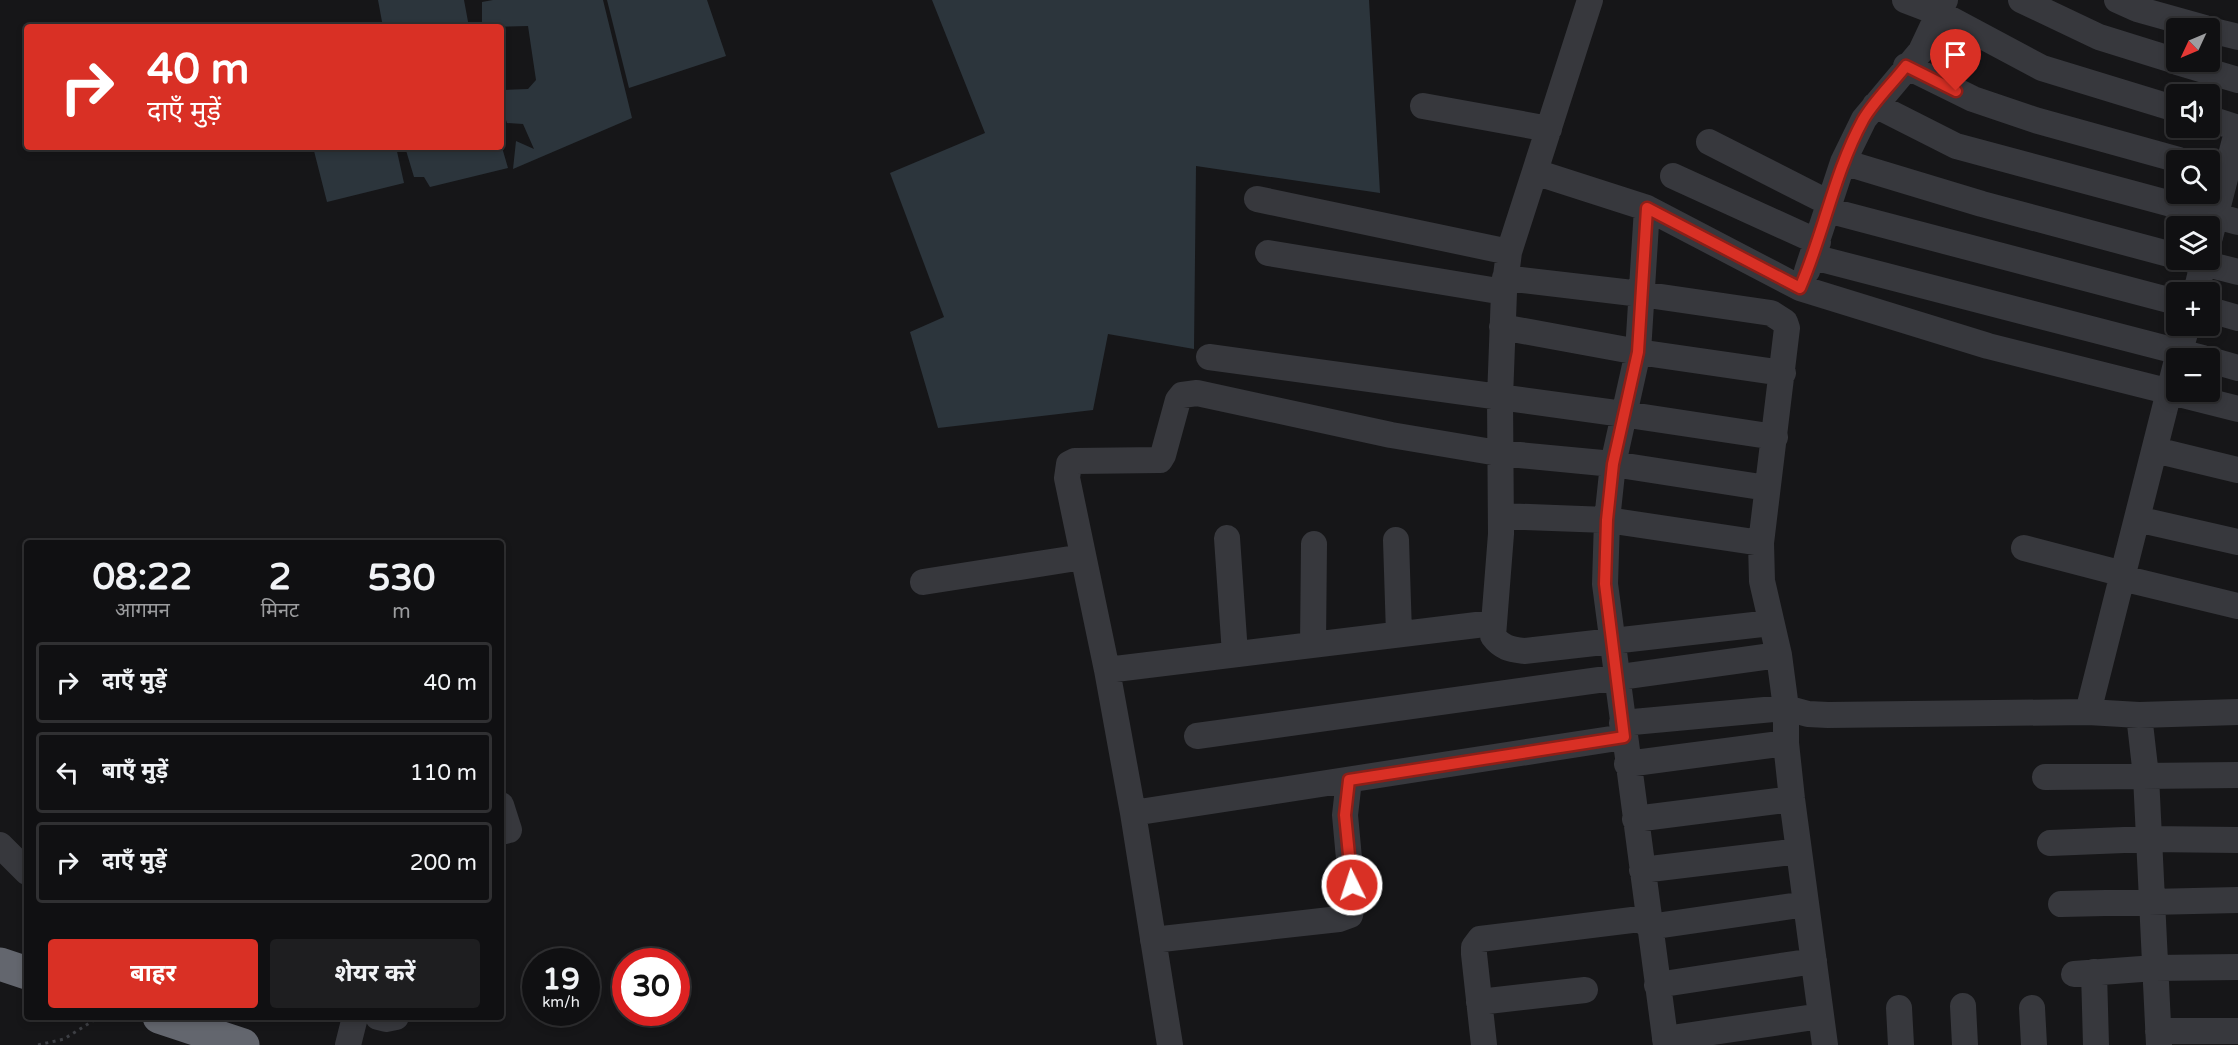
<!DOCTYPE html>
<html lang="hi">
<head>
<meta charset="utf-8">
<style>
  body { margin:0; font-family:"Varela Round","Noto Sans Devanagari",sans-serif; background:#1e1e20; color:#f1f3f6; height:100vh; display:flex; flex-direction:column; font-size:22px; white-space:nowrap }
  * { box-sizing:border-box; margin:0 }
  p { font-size:20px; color:#9c9d9f }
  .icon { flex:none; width:33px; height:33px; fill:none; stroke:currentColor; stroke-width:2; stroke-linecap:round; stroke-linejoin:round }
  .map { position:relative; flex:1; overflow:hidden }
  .sheet { position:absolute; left:24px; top:540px; width:480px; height:480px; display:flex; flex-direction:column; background:#101012; border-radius:6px; box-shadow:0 3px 9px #0003,0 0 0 2px #303032 }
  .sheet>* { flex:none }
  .guide { position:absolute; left:24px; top:24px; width:480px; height:126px; border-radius:6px; box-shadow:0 3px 9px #0003,0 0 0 2px #303032; background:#d93025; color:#fff; overflow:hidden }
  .needle { width:39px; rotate:226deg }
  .controls { position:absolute; left:2166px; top:18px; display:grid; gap:12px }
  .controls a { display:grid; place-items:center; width:54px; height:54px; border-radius:6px; background:#101012; box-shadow:0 3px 9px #0003,0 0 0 2px #303032; font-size:30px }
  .speed { position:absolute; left:522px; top:948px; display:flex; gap:12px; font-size:30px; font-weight:700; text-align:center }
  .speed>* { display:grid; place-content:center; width:78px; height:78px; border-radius:50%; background:#101012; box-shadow:0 3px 9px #0003,0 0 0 2px #303032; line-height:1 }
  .speed small { font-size:15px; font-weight:400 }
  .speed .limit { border:9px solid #d22; background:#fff; color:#111 }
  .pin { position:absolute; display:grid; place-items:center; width:51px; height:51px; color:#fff; margin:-62px -26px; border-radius:50% 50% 50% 0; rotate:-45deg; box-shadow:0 0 6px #0007 }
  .pin .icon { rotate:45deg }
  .me { position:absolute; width:66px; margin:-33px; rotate:356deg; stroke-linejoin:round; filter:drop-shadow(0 0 4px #0008) }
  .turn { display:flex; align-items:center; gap:21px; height:126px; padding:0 24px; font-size:27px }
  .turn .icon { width:78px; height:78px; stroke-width:2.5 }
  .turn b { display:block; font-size:42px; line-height:51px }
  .eta { display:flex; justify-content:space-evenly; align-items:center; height:102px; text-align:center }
  .eta b { font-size:36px; font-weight:700; line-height:42px }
  .cta { display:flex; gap:12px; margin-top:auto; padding:12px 24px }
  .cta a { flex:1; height:69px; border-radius:6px; background:#d93025; color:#fff; font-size:24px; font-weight:700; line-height:69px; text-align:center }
  .cta a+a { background:#1e1e20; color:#f1f3f6 }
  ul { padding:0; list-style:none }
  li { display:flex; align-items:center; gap:18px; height:81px; margin:0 12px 9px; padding:0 12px; border:3px solid #303032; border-radius:6px }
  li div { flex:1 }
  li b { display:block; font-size:22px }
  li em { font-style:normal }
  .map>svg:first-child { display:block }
  .water { fill:#2c353c }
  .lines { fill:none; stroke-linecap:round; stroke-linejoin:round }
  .path { stroke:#3d3f44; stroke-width:3; stroke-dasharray:3 4.5; stroke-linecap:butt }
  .minor { stroke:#37383d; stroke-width:26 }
  .highway { stroke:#63666e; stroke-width:33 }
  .route-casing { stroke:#8d1f18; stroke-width:15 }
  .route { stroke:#d93025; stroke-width:10 }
</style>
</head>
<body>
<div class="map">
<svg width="2238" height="1045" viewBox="0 0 2238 1045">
  <rect width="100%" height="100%" fill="#161618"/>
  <path class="water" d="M 378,0 L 464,0 L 469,27 L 383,27 Z
    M 493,0 L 603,0 L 632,118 L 513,169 L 516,141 L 534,149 L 523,124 L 507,123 L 501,105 L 501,90 L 528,89 L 536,80 L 528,26 L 482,27 L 482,2 Z
    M 607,0 L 707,0 L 726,56 L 629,88 Z
    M 932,0 L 1369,0 L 1380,193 L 1196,166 L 1194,349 L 1108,334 L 1093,410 L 938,428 L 910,332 L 944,317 L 890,173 L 985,133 Z
    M 501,144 L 508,168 L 430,187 L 424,177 L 414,177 L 405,147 L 501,147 Z
    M 313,147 L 396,147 L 404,183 L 327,202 Z"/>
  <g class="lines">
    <path class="path" d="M 38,1045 L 64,1039 L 99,1017"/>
    <path class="minor" d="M 1590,0 L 1509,252 L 1504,292 L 1500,398 L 1501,534 L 1493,636 C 1502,648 1510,649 1524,651 L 1771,623
      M 1905,0 L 1939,13 L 2042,68 L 2176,109
      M 2021,0 L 2099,37 L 2176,61
      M 2117,0 L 2137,9 L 2205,28
      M 2210,30 L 2238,37
      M 2177,62 L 2238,80
      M 1906,66 L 1973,99 L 2035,120 L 2179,160
      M 1875,105 L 1956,146 L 2238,222
      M 1423,106 L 1549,129
      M 2210,119 L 2238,128
      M 1709,142 L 1829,203
      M 1843,162 L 1982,204 L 2176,256
      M 1535,172 L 1647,208 L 1800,288 L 1988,346 L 2238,409
      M 1673,176 L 1818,242
      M 1257,199 L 1509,252
      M 1647,208 L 1638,352 L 1613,464 L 1607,520 L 1605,584 L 1666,1045
      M 1827,210 L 2176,302
      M 2210,237 L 2238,128
      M 1268,253 L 1504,292
      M 1813,257 L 2203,358
      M 2191,260 L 2238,272
      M 1807,271 L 1843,162 L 1864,119 L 1921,51 L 1945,0
      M 1505,278 L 1641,294 L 1771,313 L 1785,322 L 1787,328 L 1761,543 L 1762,581 L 1779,655 L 1786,708 L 1786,743 L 1792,799 L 1825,1045
      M 2196,292 L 2204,260
      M 2210,310 L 2238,318
      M 1502,327 L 1638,352 L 1783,373
      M 1209,357 L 1623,414 L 1775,437
      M 2178,358 L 2187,326
      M 2210,360 L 2238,368
      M 2155,450 L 2238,470
      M 1501,516 L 1607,520 L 1761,543
      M 2137,519 L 2238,542
      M 1227,538 L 1235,654
      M 1396,540 L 1399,634
      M 2024,548 L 2112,571 L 2122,578 L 2238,606
      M 923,582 L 1083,557
      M 1313,644 L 1314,544
      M 1107,670 L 1493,623
      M 2088,712 L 2176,364
      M 2139,715 L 2146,776 L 2159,1045
      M 1622,723 L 1786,708 L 1808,714 L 1828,715 L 2088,712 L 2139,715 L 2238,712
      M 1197,736 L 1779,655
      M 1627,764 L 1786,743
      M 2045,777 L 2238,775
      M 501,805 L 509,830 L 501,832
      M 1133,813 L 1624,737
      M 1635,819 L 1792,799
      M 2050,843 L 2149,839 L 2238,840
      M 0,845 L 27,872
      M 1642,870 L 1799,851
      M 2061,904 L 2238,900
      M 1649,927 L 1806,904
      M 1153,940 L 1339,919 L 1350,915 L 1353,902 L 1345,815 L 1349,780
      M 2094,972 L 2096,1045
      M 2074,974 L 2155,968 L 2238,967
      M 1657,985 L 1814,961
      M 1479,1002 L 1585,990
      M 1963,1006 L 1965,1045
      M 1899,1008 L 1901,1045
      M 2032,1008 L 2034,1045
      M 378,1017 L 386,1019 L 396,1017
      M 2158,1031 L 2238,1031
      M 1665,1039 L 1821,1016
      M 348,1045 L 355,1017
      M 1170,1045 L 1133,813 L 1107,670 L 1067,478 L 1069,464 L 1075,461 L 1160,460 L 1163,455 L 1178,400 L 1182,395 L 1197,393 L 1391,435 L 1498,453 L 1613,464 L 1767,488
      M 1484,1045 L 1474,954 L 1474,947 L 1480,939 L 1648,918"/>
    <path class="highway" d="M 0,964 L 27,973
      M 159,1017 L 243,1045"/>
  </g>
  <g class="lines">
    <defs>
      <path id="route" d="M 1352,885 L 1345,815 L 1349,780 L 1624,737 L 1605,584 L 1607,520 L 1613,464 L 1638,352 L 1647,208 L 1800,288 C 1824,233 1834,173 1863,120 C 1874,101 1892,84 1906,66 L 1956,91"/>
    </defs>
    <use href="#route" class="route-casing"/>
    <use href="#route" class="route"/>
  </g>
</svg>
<div class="controls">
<a><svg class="needle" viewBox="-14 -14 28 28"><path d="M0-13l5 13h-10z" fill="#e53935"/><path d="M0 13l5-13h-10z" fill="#9c9d9f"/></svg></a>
<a><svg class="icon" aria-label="sound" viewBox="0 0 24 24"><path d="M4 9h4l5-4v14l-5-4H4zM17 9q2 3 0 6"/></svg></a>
<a><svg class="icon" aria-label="search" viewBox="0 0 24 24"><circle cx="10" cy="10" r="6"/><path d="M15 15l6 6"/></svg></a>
<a><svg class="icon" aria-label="layers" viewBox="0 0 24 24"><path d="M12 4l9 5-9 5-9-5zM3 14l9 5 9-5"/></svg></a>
<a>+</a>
<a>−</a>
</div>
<div class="speed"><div>19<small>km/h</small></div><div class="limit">30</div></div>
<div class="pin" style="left:1956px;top:91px;background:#d93025"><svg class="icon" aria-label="arrive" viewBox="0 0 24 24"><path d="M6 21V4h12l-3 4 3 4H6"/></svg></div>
<svg class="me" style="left:1352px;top:885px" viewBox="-20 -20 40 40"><circle r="17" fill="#d93025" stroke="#fff" stroke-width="3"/><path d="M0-11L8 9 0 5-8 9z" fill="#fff"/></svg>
<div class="guide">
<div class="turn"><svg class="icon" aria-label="right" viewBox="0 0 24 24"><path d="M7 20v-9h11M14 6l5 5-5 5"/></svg><div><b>40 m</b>दाएँ मुड़ें</div></div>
</div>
<section class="sheet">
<div class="eta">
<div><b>08:22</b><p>आगमन</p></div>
<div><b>2</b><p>मिनट</p></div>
<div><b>530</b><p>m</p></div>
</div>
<ul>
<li><svg class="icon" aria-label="right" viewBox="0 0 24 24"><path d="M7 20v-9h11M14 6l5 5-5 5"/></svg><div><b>दाएँ मुड़ें</b></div><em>40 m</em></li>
<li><svg class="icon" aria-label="left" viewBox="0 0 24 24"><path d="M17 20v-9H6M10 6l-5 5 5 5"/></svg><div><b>बाएँ मुड़ें</b></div><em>110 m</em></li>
<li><svg class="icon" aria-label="right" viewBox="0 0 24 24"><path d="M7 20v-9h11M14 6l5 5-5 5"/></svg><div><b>दाएँ मुड़ें</b></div><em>200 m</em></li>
</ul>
<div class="cta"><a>बाहर</a><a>शेयर करें</a></div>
</section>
</div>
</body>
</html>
